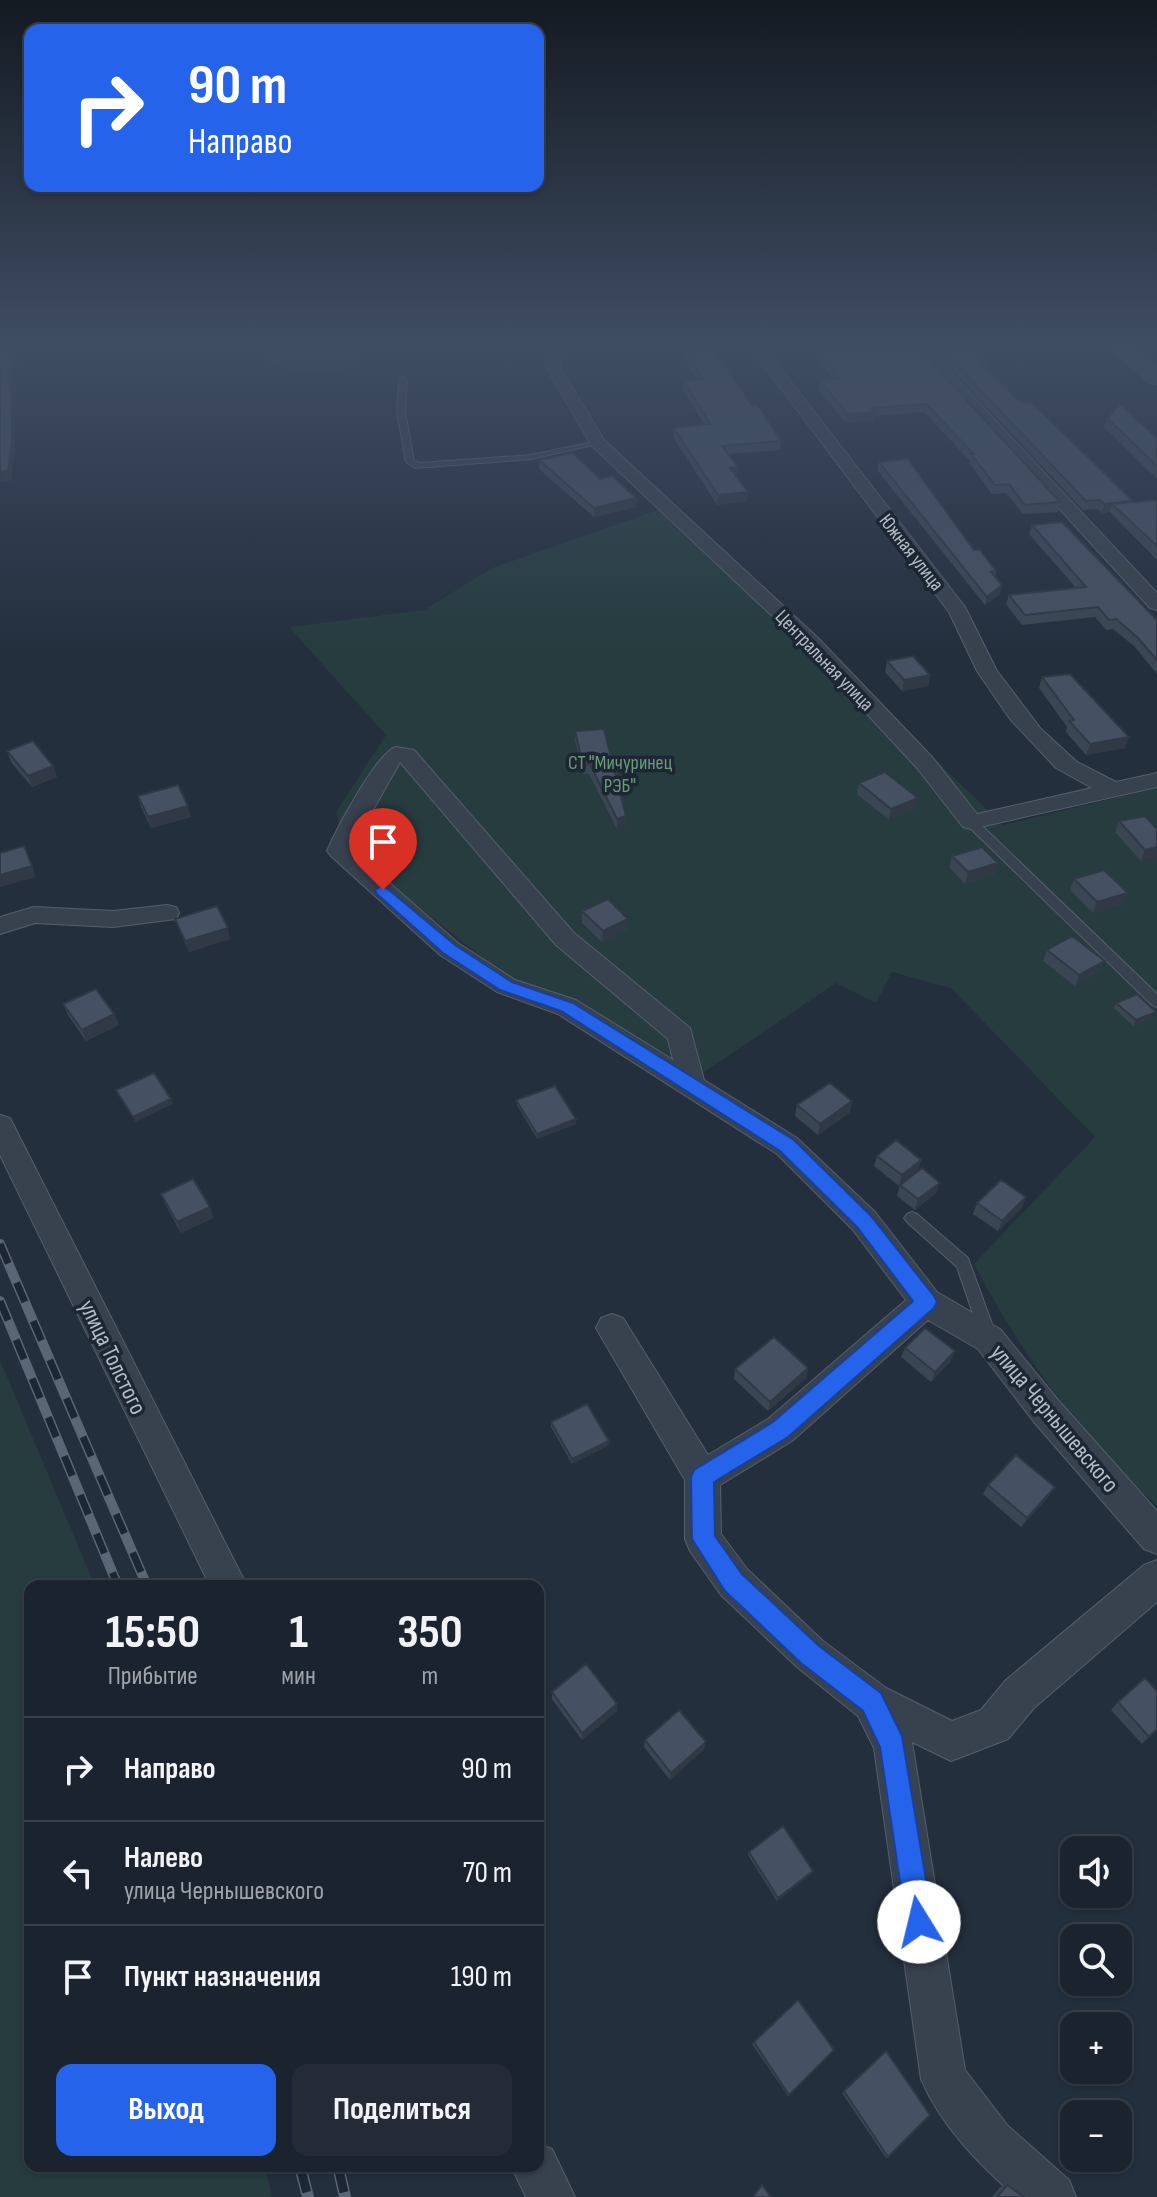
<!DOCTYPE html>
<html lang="ru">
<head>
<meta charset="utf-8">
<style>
  body { margin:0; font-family:"Sofia Sans Condensed",sans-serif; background:#242b36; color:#f1f3f6; height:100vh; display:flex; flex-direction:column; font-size:30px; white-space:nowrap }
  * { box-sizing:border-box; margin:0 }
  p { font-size:26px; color:#a0a4aa }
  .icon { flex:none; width:44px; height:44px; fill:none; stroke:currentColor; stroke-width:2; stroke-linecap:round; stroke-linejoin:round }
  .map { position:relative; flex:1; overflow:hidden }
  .drawer { position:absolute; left:24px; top:1580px; width:520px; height:592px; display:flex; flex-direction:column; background:#1b232e; border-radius:16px; box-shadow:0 2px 6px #0004,0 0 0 2px #39404a }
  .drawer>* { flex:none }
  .top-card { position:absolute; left:24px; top:24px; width:520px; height:168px; border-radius:16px; box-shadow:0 2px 6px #0004,0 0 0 2px #39404a; background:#2563eb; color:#fff; overflow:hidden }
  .tools { position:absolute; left:1060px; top:1836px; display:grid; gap:16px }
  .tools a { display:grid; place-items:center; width:72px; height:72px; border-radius:16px; background:#1b232e; box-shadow:0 2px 6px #0004,0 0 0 2px #39404a; font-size:40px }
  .pin { position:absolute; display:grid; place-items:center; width:68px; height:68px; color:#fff; margin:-82px -34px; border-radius:50% 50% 50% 0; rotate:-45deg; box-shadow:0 0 8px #0007 }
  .pin .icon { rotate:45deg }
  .me { position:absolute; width:88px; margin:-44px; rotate:351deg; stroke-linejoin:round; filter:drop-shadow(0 0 6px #0008) }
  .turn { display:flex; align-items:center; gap:28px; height:168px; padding:0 32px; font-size:36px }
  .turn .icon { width:104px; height:104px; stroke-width:2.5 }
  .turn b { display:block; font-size:56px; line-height:68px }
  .eta { display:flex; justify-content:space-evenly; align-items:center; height:136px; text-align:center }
  .eta b { font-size:48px; font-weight:700; line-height:56px }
  .button { display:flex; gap:16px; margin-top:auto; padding:16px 32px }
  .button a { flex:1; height:92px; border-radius:16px; background:#2563eb; color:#fff; font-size:32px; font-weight:700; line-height:92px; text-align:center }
  .button a+a { background:#242b36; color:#f1f3f6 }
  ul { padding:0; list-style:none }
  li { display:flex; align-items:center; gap:24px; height:104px; padding:0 32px; border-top:2px solid #39404a }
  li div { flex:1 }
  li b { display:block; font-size:30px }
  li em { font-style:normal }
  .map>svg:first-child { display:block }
  .green { fill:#263c3f }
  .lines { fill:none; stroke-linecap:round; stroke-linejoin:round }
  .service-casing { stroke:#565f6c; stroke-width:2 }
  .minor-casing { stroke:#565f6c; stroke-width:2 }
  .secondary-casing { stroke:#565f6c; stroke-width:2 }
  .service { fill:#38414e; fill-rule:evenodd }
  .minor { fill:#38414e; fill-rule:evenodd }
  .secondary { fill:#465061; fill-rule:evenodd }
  .rail-far1-casing { stroke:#5a6575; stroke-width:10 }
  .rail-casing { stroke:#5a6575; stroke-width:12 }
  .rail-far1 { stroke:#1d2633; stroke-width:7; stroke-dasharray:21; stroke-linecap:butt }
  .rail { stroke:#1d2633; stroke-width:9; stroke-dasharray:27; stroke-linecap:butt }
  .wall { fill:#3b4654 }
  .shaded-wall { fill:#303945 }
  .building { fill:#455162; stroke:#303945; stroke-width:2 }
  .route { fill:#2563eb; stroke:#184099; stroke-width:2 }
  .labels { text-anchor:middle; stroke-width:7; stroke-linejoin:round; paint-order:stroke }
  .far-street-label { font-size:20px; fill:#b4bcc9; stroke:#1d2633 }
  .far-park-label { font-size:20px; fill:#6b9a76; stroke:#1d2633 }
  .street-label { font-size:24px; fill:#b4bcc9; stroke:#1d2633 }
</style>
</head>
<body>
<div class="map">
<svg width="1157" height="2197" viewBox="0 0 1157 2197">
  <rect width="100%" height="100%" fill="#242f3e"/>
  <path class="green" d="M 248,343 L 365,343 L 365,354 C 357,360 346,369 337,372 C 309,380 266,365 248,343 Z
    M 672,505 L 1003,825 L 1157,788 L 1157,1506 C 1082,1438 1021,1354 974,1264 L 1095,1137 L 951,988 L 892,972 L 876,1003 L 836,983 L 695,1078 L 577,1003 L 506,976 L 345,849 L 336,812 L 386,735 L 289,627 L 424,610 L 492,568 Z
    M 0,1360 L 95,1586 L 30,1586 L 30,2166 L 265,2166 L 272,2197 L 0,2197 Z"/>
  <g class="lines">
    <defs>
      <path id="service" d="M 403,377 L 407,379 L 405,412 L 414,461 L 419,463 L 531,455 L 598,441 L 602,443 L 531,459 L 415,468 L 406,462 L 397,412 L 399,379 Z
        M 971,818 L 975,819 L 1157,994 L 1157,1007 L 1152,1005 L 967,825 L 965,822 Z
        M 912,1212 L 917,1214 L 968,1258 L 996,1335 L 994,1340 L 988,1342 L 982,1340 L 957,1267 L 907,1222 L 904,1218 L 907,1214 Z"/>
      <path id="minor" d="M 546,343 L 560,343 L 560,367 L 604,440 L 818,638 L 933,758 L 977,814 L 1092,788 L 1056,768 L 1010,719 L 977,671 L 949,612 L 747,343 L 761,343 L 965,607 L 997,671 L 1041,729 L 1077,762 L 1116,782 L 1157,773 L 1157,787 L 971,829 L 963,827 L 917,768 L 804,646 L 592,446 L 546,367 Z
        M 908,343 L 923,343 L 1157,593 L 1157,610 L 1150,608 Z
        M 396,747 L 414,750 L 574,933 L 690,1028 L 704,1080 L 797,1138 L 875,1212 L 937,1292 L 1000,1329 L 1058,1400 L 1157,1511 L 1157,1554 L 1144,1549 L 1034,1422 L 978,1349 L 928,1320 L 792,1441 L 720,1485 L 721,1534 L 747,1569 L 823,1641 L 886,1688 L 952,1721 L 981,1710 L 1006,1680 L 1144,1565 L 1157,1560 L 1157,1602 L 1034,1708 L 1008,1739 L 951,1761 L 912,1742 L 965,2070 L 1008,2126 L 1069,2180 L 1076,2197 L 1016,2197 C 979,2164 941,2126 921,2079 L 874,1748 L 858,1716 L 797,1667 L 721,1595 L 690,1551 L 685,1539 L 685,1480 L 596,1328 L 601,1318 L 612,1314 L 623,1318 L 708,1455 L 768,1419 L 906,1300 L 853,1230 L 777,1154 L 558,1014 L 497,992 L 440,955 L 331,856 L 327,851 C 336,830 377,752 396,747 ZM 400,762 L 556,945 L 668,1039 L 673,1060 L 576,1000 L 515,980 L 458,943 L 351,849 Z
        M 167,905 L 176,907 L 179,913 L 176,919 L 113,927 L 35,923 L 0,934 L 0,917 L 34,907 L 113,911 Z
        M 0,1115 L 10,1118 L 14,1126 L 247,1586 L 210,1586 L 0,1155 Z
        M 538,2144 L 552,2149 L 575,2197 L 526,2197 L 511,2166 L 538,2166 Z"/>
      <path id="secondary" d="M 1105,343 L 1127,343 L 1157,367 L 1157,384 L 1149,383 Z"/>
    </defs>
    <use href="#service" class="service-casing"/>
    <use href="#minor" class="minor-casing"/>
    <use href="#secondary" class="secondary-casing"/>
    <use href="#service" class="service"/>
    <use href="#minor" class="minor"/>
    <use href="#secondary" class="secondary"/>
    <defs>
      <path id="rail-far1" d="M 0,1244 L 147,1586
        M 0,1301 L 118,1586"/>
      <path id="rail" d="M 300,2166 L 308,2197
        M 338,2166 L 345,2197"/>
    </defs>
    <use href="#rail-far1" class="rail-far1-casing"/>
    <use href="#rail" class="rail-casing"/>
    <use href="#rail-far1" class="rail-far1"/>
    <use href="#rail" class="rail"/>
  </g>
  <path class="wall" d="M 620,343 L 670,343 L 670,348 L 625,352 Z
    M 675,343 L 708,343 L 752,405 L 781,441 L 780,450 L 729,454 L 736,477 L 748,492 L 747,501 L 717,505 L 673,437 L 674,428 L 704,424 L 683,390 L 684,381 L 697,380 Z
    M 785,343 L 914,343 L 1060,502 L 1058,512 L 1023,514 L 1006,493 L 992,494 L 969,463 L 970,461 L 924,412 L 874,416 L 873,421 L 846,423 L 818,389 L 820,380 L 832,379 L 810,345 L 787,347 Z
    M 927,343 L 969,343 L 987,369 L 1021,403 L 1133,502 L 1157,500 L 1157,560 L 1110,512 L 1102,513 L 1097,509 L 1083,510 Z
    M 1107,418 L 1157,438 L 1157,479 L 1104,427 Z
    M 539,460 L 600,479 L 636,507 L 594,517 L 539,469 Z
    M 879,462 L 996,571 L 995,577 L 1000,594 L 985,605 L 877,470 Z
    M 1032,525 L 1157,620 L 1157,674 L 1134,646 L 1113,629 L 1106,630 L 1095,617 L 1022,625 L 1006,604 L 1009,595 L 1076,588 L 1029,534 Z
    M 887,661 L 930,675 L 928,686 L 902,691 L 885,672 Z
    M 1042,677 L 1129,737 L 1125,748 L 1086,755 L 1066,732 L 1067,727 L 1039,688 Z
    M 575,731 L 626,825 L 617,829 L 589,774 L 583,774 L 575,741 Z
    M 7,751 L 53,766 L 57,777 L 32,787 L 11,762 Z
    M 859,783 L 915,809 L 889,820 L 857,794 Z
    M 138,796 L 191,817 L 151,828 L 141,807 Z
    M 1119,821 L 1157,829 L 1141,861 L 1115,832 Z
    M 952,856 L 995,874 L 965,884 L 949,867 Z
    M 1074,879 L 1123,904 L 1093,913 L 1070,890 Z
    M 582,911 L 628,930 L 602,942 L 582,923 Z
    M 175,919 L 230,939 L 189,952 L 179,930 Z
    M 1047,950 L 1105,961 L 1100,972 L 1075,986 L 1043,961 Z
    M 1116,1003 L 1154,1017 L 1133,1026 L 1114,1008 Z
    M 63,1004 L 114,1014 L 119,1025 L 86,1041 L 68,1015 Z
    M 516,1100 L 576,1119 L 576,1124 L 537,1139 L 517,1105 Z
    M 852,1101 L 850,1112 L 818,1135 L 795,1116 L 797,1105 Z
    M 877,1156 L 921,1160 L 918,1170 L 899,1186 L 874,1166 Z
    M 900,1185 L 936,1193 L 915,1210 L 897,1196 Z
    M 161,1194 L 210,1207 L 213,1218 L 181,1233 L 165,1204 Z
    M 1026,1197 L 1022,1208 L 998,1231 L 973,1214 L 977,1203 Z
    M 905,1348 L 951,1361 L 931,1382 L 901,1357 Z
    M 808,1368 L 806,1378 L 768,1411 L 734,1379 L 735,1369 Z
    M 551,1422 L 609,1441 L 609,1445 L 572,1464 L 551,1427 Z
    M 988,1485 L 1049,1496 L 1021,1527 L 983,1494 Z
    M 552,1692 L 617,1711 L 582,1740 L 552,1699 Z
    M 1118,1702 L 1157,1729 L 1142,1744 L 1111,1710 Z
    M 645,1740 L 704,1749 L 670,1780 L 644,1747 Z
    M 749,1852 L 811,1874 L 777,1901 L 748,1855 Z
    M 798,2000 L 834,2050 L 788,2096 L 752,2044 Z
    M 886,2051 L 888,2157 L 886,2158 L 842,2093 Z
    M 1007,2185 L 1024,2197 L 992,2197 L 1000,2187 Z"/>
  <path class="shaded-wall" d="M 16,343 L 18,343 L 19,365 L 14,365 L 15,450 L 11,481 L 0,482 L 11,356 Z
    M 988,361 L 987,370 L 980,362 Z
    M 875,412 L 873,421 L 846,423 L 847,414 Z
    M 738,467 L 737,477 L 730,468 Z
    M 748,492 L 747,501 L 717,505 L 718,495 Z
    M 636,498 L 636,507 L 594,517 L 594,508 Z
    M 1133,501 L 1112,504 L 1110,512 L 1102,513 L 1104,504 Z
    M 1002,585 L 1000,594 L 985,605 L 987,597 Z
    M 930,675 L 928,686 L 902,691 L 904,680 Z
    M 1129,737 L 1125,748 L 1086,755 L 1090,744 Z
    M 53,766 L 57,777 L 32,787 L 28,776 Z
    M 918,798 L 915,809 L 889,820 L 891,809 Z
    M 188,806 L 191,817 L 151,828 L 148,817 Z
    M 626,816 L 626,825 L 617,829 L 617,819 Z
    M 1157,847 L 1157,857 L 1141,861 L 1145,850 Z
    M 998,863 L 995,874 L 965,884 L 968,872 Z
    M 32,866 L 36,877 L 0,887 L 0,875 Z
    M 1128,893 L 1123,904 L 1093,913 L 1097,902 Z
    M 628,919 L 628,930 L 602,942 L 603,931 Z
    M 228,928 L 230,939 L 189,952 L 185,941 Z
    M 1105,961 L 1100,972 L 1075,986 L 1079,975 Z
    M 1156,1012 L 1154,1017 L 1133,1026 L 1136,1020 Z
    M 114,1014 L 119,1025 L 86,1041 L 82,1030 Z
    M 171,1099 L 173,1104 L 135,1122 L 133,1117 Z
    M 852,1101 L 850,1112 L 818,1135 L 820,1124 Z
    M 576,1119 L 576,1124 L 537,1139 L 537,1134 Z
    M 921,1160 L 918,1170 L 899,1186 L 902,1175 Z
    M 940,1183 L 936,1193 L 915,1210 L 918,1199 Z
    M 1026,1197 L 1022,1208 L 998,1231 L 1002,1221 Z
    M 210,1207 L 213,1218 L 181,1233 L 177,1222 Z
    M 955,1351 L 951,1361 L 931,1382 L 935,1372 Z
    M 808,1368 L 806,1378 L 768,1411 L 770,1402 Z
    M 609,1441 L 609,1445 L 572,1464 L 572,1459 Z
    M 1055,1487 L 1049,1496 L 1021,1527 L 1027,1518 Z
    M 617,1704 L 617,1711 L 582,1740 L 582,1733 Z
    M 706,1742 L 704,1749 L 670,1780 L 671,1773 Z
    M 813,1871 L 811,1874 L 777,1901 L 778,1898 Z"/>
  <path class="building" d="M 0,343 L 16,343 L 16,355 L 11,356 L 12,440 L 8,471 L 0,472 Z
    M 681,343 L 708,343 L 752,405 L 758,405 L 781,441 L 722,446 L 738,467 L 730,468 L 748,492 L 718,495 L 674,428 L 710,424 L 684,381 L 703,379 Z
    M 815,343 L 914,343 L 1060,502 L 1025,505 L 1009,484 L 995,485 L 971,454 L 974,454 L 926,404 L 871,408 L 875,412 L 847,414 L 820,380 L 838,379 Z
    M 936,343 L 969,343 L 988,361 L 980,362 L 1021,403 L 1031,402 L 1133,501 L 1104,504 L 1100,500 L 1086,501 Z
    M 1120,404 L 1157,438 L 1157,466 L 1107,418 Z
    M 573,453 L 600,479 L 612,476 L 636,498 L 594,508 L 539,460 Z
    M 908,459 L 974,550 L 980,550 L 996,571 L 991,572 L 1002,585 L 987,597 L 879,462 Z
    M 1157,500 L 1157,546 L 1112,504 Z
    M 1062,522 L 1157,620 L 1157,660 L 1137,637 L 1116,619 L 1109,620 L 1098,607 L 1025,615 L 1009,595 L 1086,587 L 1032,525 Z
    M 913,656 L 930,675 L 904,680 L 887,661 Z
    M 1070,674 L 1129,737 L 1090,744 L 1069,721 L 1074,720 L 1042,677 Z
    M 604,729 L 626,816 L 617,819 L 590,764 L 583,765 L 575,731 Z
    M 33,741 L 53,766 L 28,776 L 7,751 Z
    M 885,772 L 918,798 L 891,809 L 859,783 Z
    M 178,785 L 188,806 L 148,817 L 138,796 Z
    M 1145,816 L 1157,829 L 1157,847 L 1145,850 L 1119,821 Z
    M 24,846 L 32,866 L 0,875 L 0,853 Z
    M 982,847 L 998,863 L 968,872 L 952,856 Z
    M 1104,870 L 1128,893 L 1097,902 L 1074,879 Z
    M 608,899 L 628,919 L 603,931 L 582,911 Z
    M 217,906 L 228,928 L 185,941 L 175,919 Z
    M 1072,936 L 1105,961 L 1079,975 L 1047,950 Z
    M 96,989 L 114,1014 L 82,1030 L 63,1004 Z
    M 1137,994 L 1156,1012 L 1136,1020 L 1116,1003 Z
    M 154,1073 L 171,1099 L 133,1117 L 116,1090 Z
    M 830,1083 L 852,1101 L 820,1124 L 797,1105 Z
    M 555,1086 L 576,1119 L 537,1134 L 516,1100 Z
    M 896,1140 L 921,1160 L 902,1175 L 877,1156 Z
    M 922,1168 L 940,1183 L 918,1199 L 900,1185 Z
    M 193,1179 L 210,1207 L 177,1222 L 161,1194 Z
    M 1001,1180 L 1026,1197 L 1002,1221 L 977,1203 Z
    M 925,1328 L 955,1351 L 935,1372 L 905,1348 Z
    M 774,1337 L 808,1368 L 770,1402 L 735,1369 Z
    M 587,1404 L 609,1441 L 572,1459 L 551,1422 Z
    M 1016,1455 L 1055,1487 L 1027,1518 L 988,1485 Z
    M 586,1664 L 617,1704 L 582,1733 L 552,1692 Z
    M 1145,1678 L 1157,1691 L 1157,1729 L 1149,1737 L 1118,1702 Z
    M 679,1710 L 706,1742 L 671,1773 L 645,1740 Z
    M 783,1826 L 813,1871 L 778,1898 L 749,1852 Z
    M 798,2000 L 834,2050 L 789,2095 L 754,2042 Z
    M 886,2051 L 930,2115 L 888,2157 L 844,2091 Z
    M 762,2185 L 771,2197 L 753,2197 Z
    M 1007,2185 L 1024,2197 L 997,2197 Z"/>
  <linearGradient id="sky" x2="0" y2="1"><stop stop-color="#141a22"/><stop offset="0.53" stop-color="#3f4d63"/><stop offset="1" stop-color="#3f4d63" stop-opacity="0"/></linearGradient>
  <rect width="1157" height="650" fill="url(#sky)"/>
  <path class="route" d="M 383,885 L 455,945 L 512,982 L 573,1003 L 794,1140 L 871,1216 L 934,1296 L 937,1302 L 934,1308 L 788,1437 L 714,1482 L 715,1536 L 742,1574 L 819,1646 L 881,1693 L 902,1736 L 933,1922 L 929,1932 L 919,1936 L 910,1932 L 906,1922 L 880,1747 L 863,1711 L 801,1663 L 725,1591 L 692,1539 L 691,1477 L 694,1470 L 773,1422 L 913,1301 L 857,1227 L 780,1151 L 561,1011 L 500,990 L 443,953 L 377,894 L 375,890 Z"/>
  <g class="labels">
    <g class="far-street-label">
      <text transform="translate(912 552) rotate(52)" y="7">Южная улица</text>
      <text transform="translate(825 660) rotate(46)" y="7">Центральная улица</text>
    </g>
    <g class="far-park-label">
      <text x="620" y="769">СТ "Мичуринец<tspan x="620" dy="23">РЭБ"</tspan></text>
    </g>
    <g class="street-label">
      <text transform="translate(113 1357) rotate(64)" y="8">улица Толстого</text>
      <text transform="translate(1055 1418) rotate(50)" y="8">улица Чернышевского</text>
    </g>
  </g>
</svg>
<div class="tools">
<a><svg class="icon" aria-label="sound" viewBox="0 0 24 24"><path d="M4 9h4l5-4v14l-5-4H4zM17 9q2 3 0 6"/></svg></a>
<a><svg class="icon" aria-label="search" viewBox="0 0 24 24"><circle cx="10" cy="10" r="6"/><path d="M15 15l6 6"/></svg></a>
<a>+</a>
<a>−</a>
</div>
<div class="pin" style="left:383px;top:890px;background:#d93025"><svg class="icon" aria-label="arrive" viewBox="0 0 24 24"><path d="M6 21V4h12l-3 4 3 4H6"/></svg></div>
<svg class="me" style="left:919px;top:1922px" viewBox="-20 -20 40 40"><circle r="19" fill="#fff"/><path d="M0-13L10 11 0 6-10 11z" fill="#2563eb"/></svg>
<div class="top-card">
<div class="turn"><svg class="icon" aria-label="right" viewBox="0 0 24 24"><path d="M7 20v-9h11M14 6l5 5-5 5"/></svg><div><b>90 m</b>Направо</div></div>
</div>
<section class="drawer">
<div class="eta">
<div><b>15:50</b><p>Прибытие</p></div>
<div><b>1</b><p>мин</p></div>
<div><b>350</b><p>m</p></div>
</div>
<ul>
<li><svg class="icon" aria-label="right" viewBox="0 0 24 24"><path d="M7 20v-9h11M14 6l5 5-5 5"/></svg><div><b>Направо</b></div><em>90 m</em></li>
<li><svg class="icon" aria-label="left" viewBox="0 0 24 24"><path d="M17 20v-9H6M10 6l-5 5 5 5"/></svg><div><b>Налево</b><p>улица Чернышевского</p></div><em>70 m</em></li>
<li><svg class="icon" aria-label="arrive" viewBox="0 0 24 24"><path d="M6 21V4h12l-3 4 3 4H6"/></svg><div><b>Пункт назначения</b></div><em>190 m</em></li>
</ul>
<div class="button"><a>Выход</a><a>Поделиться</a></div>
</section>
</div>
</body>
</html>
